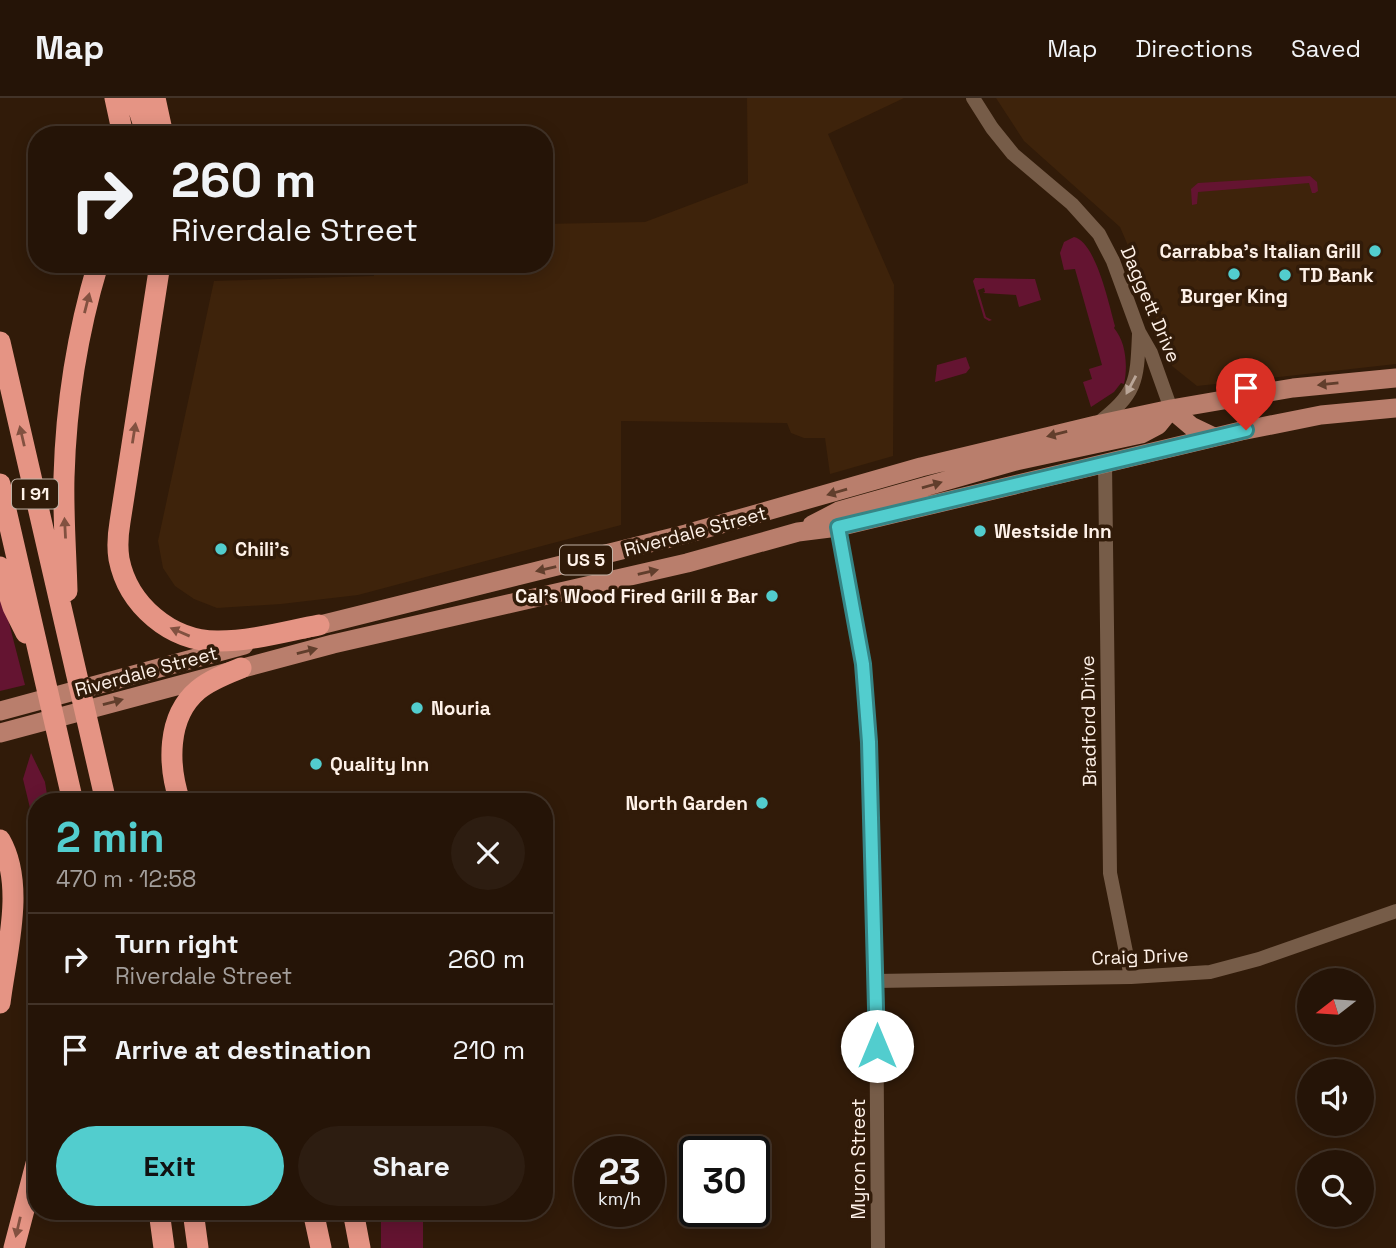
<!DOCTYPE html>
<html lang="en">
<head>
<meta charset="utf-8">
<style>
  body { margin:0; font-family:"Space Grotesk",sans-serif; background:#2d1d11; color:#f1f3f6; height:100vh; display:flex; flex-direction:column; font-size:26px; white-space:nowrap }
  * { box-sizing:border-box; margin:0 }
  p { font-size:23px; color:#a39e9b }
  .icon { flex:none; width:38px; height:38px; fill:none; stroke:currentColor; stroke-width:2; stroke-linecap:round; stroke-linejoin:round }
  .map { position:relative; flex:1; overflow:hidden }
  .panel { position:absolute; left:28px; top:695px; width:525px; height:427px; display:flex; flex-direction:column; background:#251407; border-radius:28px; box-shadow:0 4px 18px #0003,0 0 0 2px #423328 }
  .panel>* { flex:none }
  .top-card { position:absolute; left:28px; top:28px; width:525px; height:147px; border-radius:28px; box-shadow:0 4px 18px #0003,0 0 0 2px #423328; background:#251407; color:#f1f3f6; overflow:hidden }
  .needle { width:46px; rotate:253deg }
  .controls { position:absolute; left:1297px; top:870px; display:grid; gap:14px }
  .controls a { display:grid; place-items:center; width:77px; height:77px; border-radius:50%; background:#251407; box-shadow:0 4px 18px #0003,0 0 0 2px #423328; font-size:35px }
  .speed { position:absolute; left:574px; top:1038px; display:flex; gap:14px; font-size:35px; font-weight:700; text-align:center }
  .speed>* { display:grid; place-content:center; width:91px; height:91px; border-radius:50%; background:#251407; box-shadow:0 4px 18px #0003,0 0 0 2px #423328; line-height:1 }
  .speed small { font-size:18px; font-weight:400 }
  .speed .limit { border:4px solid #111; border-radius:10px; background:#fff; color:#111 }
  .pin { position:absolute; display:grid; place-items:center; width:60px; height:60px; color:#fff; margin:-72px -30px; border-radius:50% 50% 50% 0; rotate:-45deg; box-shadow:0 0 7px #0007 }
  .pin .icon { rotate:45deg }
  .me { position:absolute; width:77px; margin:-38px; rotate:0deg; stroke-linejoin:round; filter:drop-shadow(0 0 5px #0008) }
  .turn { display:flex; align-items:center; gap:24px; height:147px; padding:0 28px; font-size:32px }
  .turn .icon { width:91px; height:91px; stroke-width:2.5 }
  .turn b { display:block; font-size:49px; line-height:60px }
  .round { display:grid; place-items:center; flex:none; width:74px; height:74px; border-radius:37px; background:#2d1d11 }
  .overview { display:flex; align-items:center; justify-content:space-between; height:119px; padding:0 28px }
  h1 { font-size:42px; font-weight:700; line-height:52px; color:#52cdce }
  .button { display:flex; gap:14px; margin-top:auto; padding:14px 28px }
  .button a { flex:1; height:80px; border-radius:42px; background:#52cdce; color:#111; font-size:28px; font-weight:700; line-height:80px; text-align:center }
  .button a+a { background:#2d1d11; color:#f1f3f6 }
  ul { padding:0; list-style:none }
  li { display:flex; align-items:center; gap:21px; height:91px; padding:0 28px; border-top:2px solid #423328 }
  li div { flex:1 }
  li b { display:block; font-size:26px }
  li em { font-style:normal }
  header { display:flex; align-items:center; gap:42px; box-sizing:border-box; height:98px; padding:0 35px; background:#251407; border-bottom:2px solid #423328 }
  header strong { font-size:33px }
  nav { display:flex; gap:38px; margin-inline-start:auto; font-size:24px }
  .map>svg:first-child { display:block }
  .built { fill:#3e230b }
  .green { fill:#641431 }
  .lines { fill:none; stroke-linecap:round; stroke-linejoin:round }
  .minor { stroke:#765c48; stroke-width:14 }
  .major { stroke:#b97e6c; stroke-width:19 }
  .highway { stroke:#e59484; stroke-width:21 }
  .oneway { fill:#825140 }
  .oneway2 { fill:#613e2c }
  .oneway3 { fill:#baa698 }
  .route-casing { stroke:#358586; stroke-width:18 }
  .route { stroke:#52cdce; stroke-width:12 }
  .poi-dot { fill:#52cdce; stroke:#311b09; stroke-width:2.5 }
  .labels { text-anchor:middle; stroke-width:7; stroke-linejoin:round; paint-order:stroke }
  .shield { fill:#311b09; stroke:#c0b1a5; stroke-width:2 }
  .shield-label { font-size:18px; font-weight:bold; fill:#fef1e8 }
  .poi-label { font-size:19px; font-weight:bold; fill:#fef1e8; stroke:#311b09; text-anchor:start }
  .street-label { font-size:19px; fill:#fef1e8; stroke:#311b09 }
</style>
</head>
<body>
<header>
<strong>Map</strong>
<nav><a>Map</a><a>Directions</a><a>Saved</a></nav>
</header>
<div class="map">
<svg width="1396" height="1150" viewBox="0 0 1396 1150">
  <rect width="100%" height="100%" fill="#311b09"/>
  <path class="built" d="M 747,0 L 904,0 L 828,36 L 894,187 L 893,358 L 830,376 L 825,340 L 804,340 L 791,335 L 787,325 L 621,323 L 621,427 L 358,497 L 281,506 L 217,510 L 194,501 L 175,488 L 163,470 L 158,443 L 214,183 L 374,178 L 374,166 L 544,166 L 544,126 L 645,124 L 748,85 Z
    M 996,0 L 1396,0 L 1396,266 L 1197,288 L 1172,268 L 1145,187 L 1120,129 L 1024,43 Z"/>
  <path class="green" d="M 1310,78 L 1317,84 L 1318,93 L 1315,95 L 1312,95 L 1309,85 L 1198,94 L 1197,106 L 1192,107 L 1191,91 L 1198,85 Z
    M 1074,139 C 1096,144 1109,207 1115,228 L 1114,230 C 1126,244 1128,268 1124,286 L 1121,285 L 1114,294 L 1091,309 L 1083,284 L 1092,281 L 1089,271 L 1102,267 L 1075,171 L 1064,172 L 1060,155 L 1064,144 Z
    M 975,180 L 1035,181 L 1041,202 L 1019,209 L 1016,197 L 983,195 L 985,194 L 984,190 L 978,192 L 986,219 L 992,222 L 989,223 L 984,220 L 973,183 Z
    M 966,259 L 970,270 L 966,275 L 935,284 L 937,267 Z
    M 0,490 L 25,587 L 0,593 Z
    M 31,655 L 45,684 L 48,703 L 37,704 L 37,739 L 23,681 Z
    M 381,1113 L 423,1113 L 423,1150 L 381,1150 Z"/>
  <g class="lines">
    <path class="minor" d="M 973,0 L 992,30 L 1013,56 L 1072,106 L 1099,136 L 1113,163 L 1139,234 L 1151,255 L 1171,311
      M 1097,326 C 1137,295 1137,284 1139,236
      M 1105,364 L 1110,775 L 1131,879
      M 838,429 L 862,555 L 868,631 L 876,883 L 878,1150
      M 876,883 L 1131,879 L 1210,874 L 1259,861 L 1396,813"/>
    <path class="major" d="M 1171,311 L 1191,328 L 1214,339
      M 812,427 L 839,413 L 1016,363 L 1141,336 L 1158,327 L 1171,311
      M 304,531 L 686,436 L 921,369 L 1096,327 L 1171,311 L 1293,290 L 1396,280
      M 0,613 L 244,547
      M 0,635 L 333,546 L 687,465 L 798,434 L 838,429 L 1241,333 L 1321,317 L 1396,310"/>
    <path class="highway" d="M 115,0 L 123,37
      M 135,0 L 147,37
      M 155,0 L 163,37
      M 160,166 L 120,424 C 118,436 117,449 119,461 C 128,507 171,544 219,543 C 252,543 287,533 319,527
      M 0,244 L 106,704
      M 0,386 L 73,704
      M 0,469 L 13,509 L 26,535
      M 67,493 C 66,455 63,417 64,379 C 66,307 77,236 98,166
      M 180,704 C 168,668 166,619 198,592 C 210,582 226,576 241,570
      M 0,742 C 26,787 6,855 0,905
      M 159,1113 L 164,1150
      M 193,1113 L 198,1150
      M 313,1113 L 321,1150
      M 353,1113 L 360,1150
      M 14,1150 L 37,1062"/>
  </g>
  <defs><path id="oneway-solid" d="M-6-.8H1V-3.2L6.5 0L1 3.2V.8H-6Z" transform="scale(1.75)"/></defs>
  <g class="oneway">
    <use href="#oneway-solid" transform="translate(87 205) rotate(-76)"/>
    <use href="#oneway-solid" transform="translate(134 335) rotate(-81)"/>
    <use href="#oneway-solid" transform="translate(22 338) rotate(-103)"/>
    <use href="#oneway-solid" transform="translate(65 430) rotate(-93)"/>
    <use href="#oneway-solid" transform="translate(180 534) rotate(-157)"/>
    <use href="#oneway-solid" transform="translate(18 1129) rotate(103)"/>
  </g>
  <g class="oneway2">
    <use href="#oneway-solid" transform="translate(1328 286) rotate(174)"/>
    <use href="#oneway-solid" transform="translate(1057 336) rotate(166)"/>
    <use href="#oneway-solid" transform="translate(932 387) rotate(-16)"/>
    <use href="#oneway-solid" transform="translate(837 394) rotate(164)"/>
    <use href="#oneway-solid" transform="translate(546 471) rotate(167)"/>
    <use href="#oneway-solid" transform="translate(648 474) rotate(-13)"/>
    <use href="#oneway-solid" transform="translate(307 553) rotate(-14)"/>
    <use href="#oneway-solid" transform="translate(113 604) rotate(-15)"/>
  </g>
  <use class="oneway3" href="#oneway-solid" transform="translate(1131 287) rotate(118)"/>
  <g class="lines">
    <defs>
      <path id="route" d="M 877,948 L 869,644 L 863,566 L 838,429 L 1246,332"/>
    </defs>
    <use href="#route" class="route-casing"/>
    <use href="#route" class="route"/>
  </g>
  <g class="poi-dot">
    <circle cx="1375" cy="153" r="7"/>
    <circle cx="1234" cy="176" r="7"/>
    <circle cx="1285" cy="177" r="7"/>
    <circle cx="980" cy="433" r="7"/>
    <circle cx="221" cy="451" r="7"/>
    <circle cx="772" cy="498" r="7"/>
    <circle cx="417" cy="610" r="7"/>
    <circle cx="316" cy="666" r="7"/>
    <circle cx="762" cy="705" r="7"/>
  </g>
  <g class="labels">
    <g class="shield">
      <rect x="12" y="381.5" width="46" height="29" rx="5"/>
      <rect x="560" y="447.5" width="52" height="29" rx="5"/>
    </g>
    <g class="shield-label">
      <text x="35" y="402">I 91</text>
      <text x="586" y="468">US 5</text>
    </g>
    <g class="poi-label">
      <text x="1361" y="160" text-anchor="end">Carrabba's Italian Grill</text>
      <text x="1299" y="184">TD Bank</text>
      <text x="1234" y="205" text-anchor="middle">Burger King</text>
      <text x="994" y="440">Westside Inn</text>
      <text x="235" y="458">Chili's</text>
      <text x="758" y="505" text-anchor="end">Cal's Wood Fired Grill &amp; Bar</text>
      <text x="431" y="617">Nouria</text>
      <text x="330" y="673">Quality Inn</text>
      <text x="748" y="712" text-anchor="end">North Garden</text>
    </g>
    <g class="street-label">
      <text transform="translate(1151 206) rotate(67)" y="7">Daggett Drive</text>
      <text transform="translate(695 433) rotate(-15)" y="7">Riverdale Street</text>
      <text transform="translate(146 573) rotate(-15)" y="7">Riverdale Street</text>
      <text transform="translate(1088 623) rotate(-91)" y="7">Bradford Drive</text>
      <text transform="translate(1140 858) rotate(-2)" y="7">Craig Drive</text>
      <text transform="translate(858 1061) rotate(-90)" y="7">Myron Street</text>
    </g>
  </g>
</svg>
<div class="controls">
<a><svg class="needle" viewBox="-14 -14 28 28"><path d="M0-13l5 13h-10z" fill="#e53935"/><path d="M0 13l5-13h-10z" fill="#a39e9b"/></svg></a>
<a><svg class="icon" aria-label="sound" viewBox="0 0 24 24"><path d="M4 9h4l5-4v14l-5-4H4zM17 9q2 3 0 6"/></svg></a>
<a><svg class="icon" aria-label="search" viewBox="0 0 24 24"><circle cx="10" cy="10" r="6"/><path d="M15 15l6 6"/></svg></a>
</div>
<div class="speed"><div>23<small>km/h</small></div><div class="limit">30</div></div>
<div class="pin" style="left:1246px;top:332px;background:#d93025"><svg class="icon" aria-label="arrive" viewBox="0 0 24 24"><path d="M6 21V4h12l-3 4 3 4H6"/></svg></div>
<svg class="me" style="left:877px;top:948px" viewBox="-20 -20 40 40"><circle r="19" fill="#fff"/><path d="M0-13L10 11 0 6-10 11z" fill="#52cdce"/></svg>
<div class="top-card">
<div class="turn"><svg class="icon" aria-label="right" viewBox="0 0 24 24"><path d="M7 20v-9h11M14 6l5 5-5 5"/></svg><div><b>260 m</b>Riverdale Street</div></div>
</div>
<section class="panel">
<div class="overview"><div><h1>2 min</h1><p>470 m · 12:58</p></div><a class="round"><svg class="icon" aria-label="close" viewBox="0 0 24 24"><path d="M6 6l12 12M18 6L6 18"/></svg></a></div>
<ul>
<li><svg class="icon" aria-label="right" viewBox="0 0 24 24"><path d="M7 20v-9h11M14 6l5 5-5 5"/></svg><div><b>Turn right</b><p>Riverdale Street</p></div><em>260 m</em></li>
<li><svg class="icon" aria-label="arrive" viewBox="0 0 24 24"><path d="M6 21V4h12l-3 4 3 4H6"/></svg><div><b>Arrive at destination</b></div><em>210 m</em></li>
</ul>
<div class="button"><a>Exit</a><a>Share</a></div>
</section>
</div>
</body>
</html>
